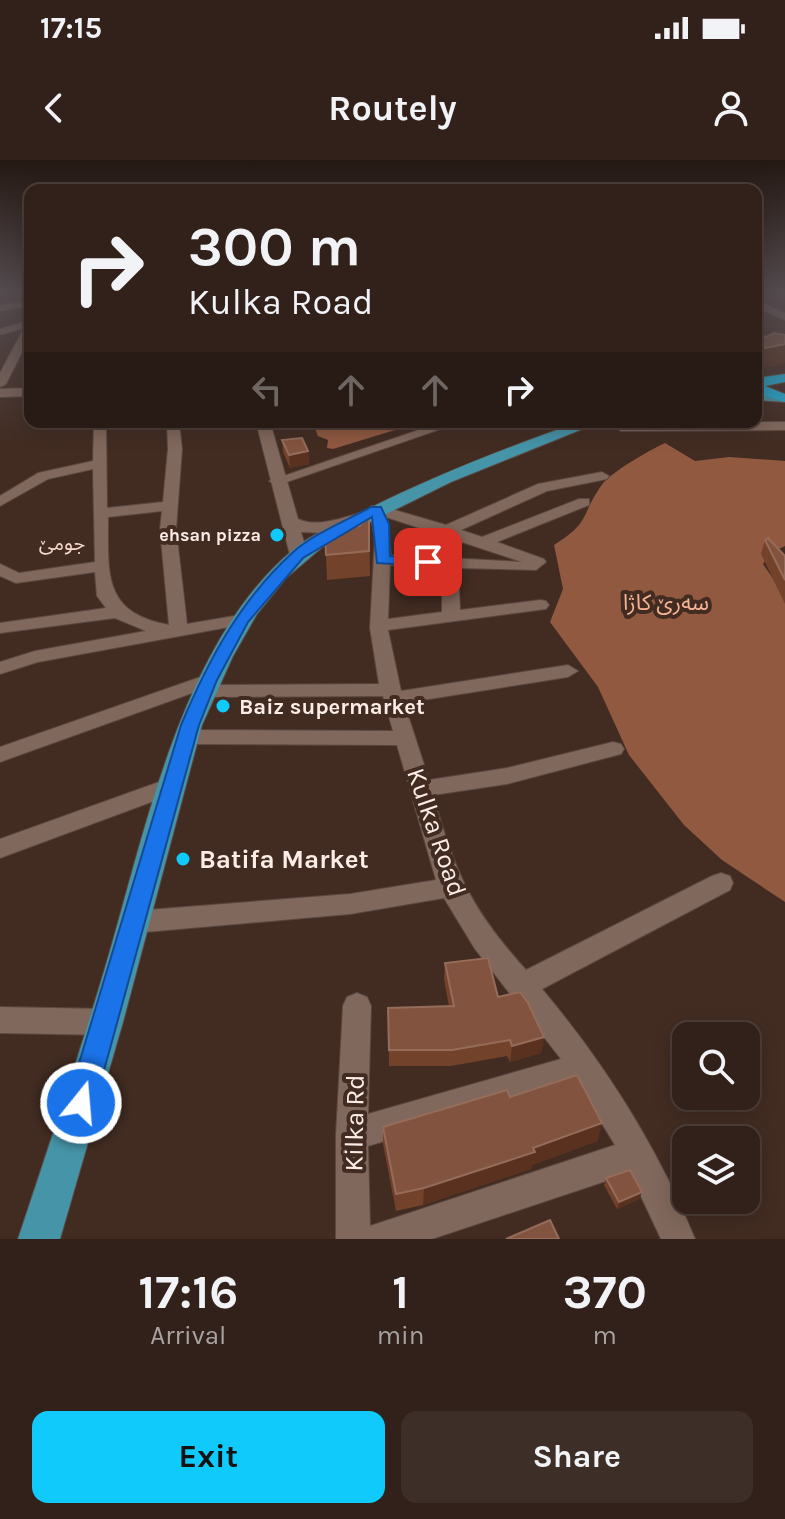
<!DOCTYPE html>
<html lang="en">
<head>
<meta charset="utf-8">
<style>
  body { margin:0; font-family:Karla,"Noto Sans Arabic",sans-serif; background:#3d2e27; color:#f1f3f6; height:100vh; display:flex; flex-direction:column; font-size:30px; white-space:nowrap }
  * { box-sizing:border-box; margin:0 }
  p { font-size:26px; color:#a8a3a2 }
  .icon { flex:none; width:44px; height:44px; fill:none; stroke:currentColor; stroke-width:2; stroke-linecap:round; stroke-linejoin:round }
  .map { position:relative; height:1079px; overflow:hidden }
  .side { display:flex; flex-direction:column; background:#32211a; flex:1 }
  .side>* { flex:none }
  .hud { position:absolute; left:24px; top:24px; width:738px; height:244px; border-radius:16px; box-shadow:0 4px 20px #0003,0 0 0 2px #4d3e39; background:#32211a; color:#f1f3f6; overflow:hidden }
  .fabs { position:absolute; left:672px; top:862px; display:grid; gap:16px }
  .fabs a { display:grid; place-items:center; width:88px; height:88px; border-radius:16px; background:#32211a; box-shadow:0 4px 20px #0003,0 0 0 2px #4d3e39; font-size:40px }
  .pin { position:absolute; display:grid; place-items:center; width:68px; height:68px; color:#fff; margin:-34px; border-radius:16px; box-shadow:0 4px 12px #0006 }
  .me { position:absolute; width:88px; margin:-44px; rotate:17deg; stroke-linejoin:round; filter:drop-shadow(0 0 6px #0008) }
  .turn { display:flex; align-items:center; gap:28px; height:168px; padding:0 32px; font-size:36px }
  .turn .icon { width:104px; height:104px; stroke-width:2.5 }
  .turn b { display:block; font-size:56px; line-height:68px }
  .lanes { display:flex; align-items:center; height:76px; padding:0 32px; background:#0003; justify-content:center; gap:40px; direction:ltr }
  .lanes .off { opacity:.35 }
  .eta { display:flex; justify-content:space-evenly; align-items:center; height:136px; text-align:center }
  .eta b { font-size:48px; font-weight:700; line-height:56px }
  .cta { display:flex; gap:16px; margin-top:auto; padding:16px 32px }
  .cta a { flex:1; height:92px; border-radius:16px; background:#0fcafa; color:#111; font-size:32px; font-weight:700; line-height:92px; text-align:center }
  .cta a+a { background:#3d2e27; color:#f1f3f6 }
  .status { display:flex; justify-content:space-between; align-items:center; height:56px; padding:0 40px; background:#32211a; direction:ltr }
  .status svg { height:22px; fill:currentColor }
  header { display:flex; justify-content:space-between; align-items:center; height:104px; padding:0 32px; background:#32211a; font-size:36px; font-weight:700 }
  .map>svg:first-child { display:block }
  .forest { fill:#915940 }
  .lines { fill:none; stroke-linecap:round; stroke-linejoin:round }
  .street-casing { stroke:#5b4840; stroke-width:2 }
  .secondary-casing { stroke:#5b4840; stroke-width:2 }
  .primary-casing { stroke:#5b4840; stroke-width:2 }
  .highway-casing { stroke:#5b4840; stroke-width:2 }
  .street { fill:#81685c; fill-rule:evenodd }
  .secondary { fill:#81685c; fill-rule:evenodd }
  .primary { fill:#4594a8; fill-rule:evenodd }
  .highway { fill:#1db1db; fill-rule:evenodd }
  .wall { fill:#73422a }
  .shaded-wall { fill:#59311e }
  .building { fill:#82543f; stroke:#956c59; stroke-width:2 }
  .route { fill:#1a73e8; stroke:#114b97; stroke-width:2 }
  .poi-dot { fill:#0fcafa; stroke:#422c22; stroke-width:3 }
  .labels { text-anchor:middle; stroke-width:8; stroke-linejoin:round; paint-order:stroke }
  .far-poi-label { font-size:18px; font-weight:bold; fill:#fdede7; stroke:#422c22; text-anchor:end }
  .far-neighbourhood-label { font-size:20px; fill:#f6d8cb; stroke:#422c22 }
  .park-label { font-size:22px; fill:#f8b395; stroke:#422c22 }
  .poi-label { font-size:22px; font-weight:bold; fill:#fdede7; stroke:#422c22; text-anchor:start }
  .near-street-label { font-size:26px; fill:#fdede7; stroke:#422c22 }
  .near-poi-label { font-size:26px; font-weight:bold; fill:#fdede7; stroke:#422c22; text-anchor:start }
</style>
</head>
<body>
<div class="status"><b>17:15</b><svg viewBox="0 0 49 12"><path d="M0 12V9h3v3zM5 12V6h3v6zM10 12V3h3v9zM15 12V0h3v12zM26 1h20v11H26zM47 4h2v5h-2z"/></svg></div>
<header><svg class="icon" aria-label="back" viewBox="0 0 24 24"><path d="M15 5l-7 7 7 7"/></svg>Routely<svg class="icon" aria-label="person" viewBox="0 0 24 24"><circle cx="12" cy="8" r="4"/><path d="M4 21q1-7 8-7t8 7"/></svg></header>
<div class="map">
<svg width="785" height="1079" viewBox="0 0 785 1079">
  <rect width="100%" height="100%" fill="#422c22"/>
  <path class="forest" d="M 312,262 L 421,262 L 333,289 L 327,288 L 328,280 L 318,276 Z
    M 665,283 L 695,301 L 729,297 L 785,301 L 785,386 L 769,394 L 763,404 L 785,436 L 785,742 L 722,700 L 684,665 L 629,595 L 598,527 L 550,462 L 563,429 L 554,385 C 591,362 580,356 601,326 C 609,313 650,290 665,283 Z"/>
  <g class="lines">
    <defs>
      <path id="street" d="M 30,140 L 30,146 L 0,151 L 0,145 Z
        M 756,140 L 785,153 L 785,160 L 756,147 Z
        M 30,160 L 30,176 L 6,224 L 0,227 L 0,213 L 24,168 L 0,175 L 0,169 Z
        M 30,228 L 30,236 L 0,237 L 0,229 Z
        M 94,262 L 106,262 L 107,348 L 163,342 L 168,289 L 167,262 L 179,262 L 182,289 L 176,369 L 187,464 L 240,455 L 249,460 L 240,465 L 38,502 L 0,514 L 0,502 L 35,491 L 146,471 L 115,458 L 0,473 L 0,463 L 106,448 L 97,436 L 95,412 L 16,423 L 0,416 L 0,404 L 19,413 L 95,402 L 93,309 L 48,319 L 0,346 L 0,336 L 38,313 L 93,301 ZM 162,351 L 160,369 L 169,465 C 103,453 108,415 108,357 Z
        M 442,262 L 461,262 L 281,324 L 276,325 L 269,321 Z
        M 605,262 L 785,262 L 785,270 L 621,271 Z
        M 602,312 L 609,316 L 607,319 L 547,331 L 461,370 L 482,377 L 579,339 L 589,339 L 589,345 L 497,382 L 544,399 L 546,402 L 536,410 L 458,408 L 460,450 L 540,440 L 546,441 L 549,445 L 546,449 L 388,470 L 401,531 L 568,505 L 578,511 L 568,517 L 404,543 L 429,620 L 507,608 L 613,582 L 621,584 L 624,589 L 621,594 L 507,624 L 433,635 C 455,713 471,749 526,810 L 712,716 L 721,713 L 730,716 L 733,723 L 730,730 L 542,829 C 605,904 658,988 695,1079 L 661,1079 L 630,1013 L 432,1079 L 336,1079 L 336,975 L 343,846 L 347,837 L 357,833 L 367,837 L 371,846 L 368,954 L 561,899 L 475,789 L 444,738 L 350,754 L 134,773 L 125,770 L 121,762 L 125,754 L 134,751 L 350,734 L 436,720 L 397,585 L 187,584 L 180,582 L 176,577 L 180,572 L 187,570 L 393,571 L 383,536 L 204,537 L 195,532 L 0,602 L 0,587 L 209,514 L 219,520 L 214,525 L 379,524 L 370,468 L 375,377 L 369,349 L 371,346 L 381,346 L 446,365 L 538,324 ZM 386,357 L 522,402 L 391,395 ZM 390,405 L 442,408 L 442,452 L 388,459 ZM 577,923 L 615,985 L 370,1066 L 368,986 Z
        M 173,617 L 181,619 L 184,625 L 181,631 L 0,698 L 0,679 Z
        M 0,847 L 106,849 L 116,853 L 120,862 L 116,871 L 106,875 L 0,873 Z"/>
      <path id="secondary" d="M 256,262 L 270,262 L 298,359 C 318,368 340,358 361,353 L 370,358 L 367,362 L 324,373 L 301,372 L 308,395 L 305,399 L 291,399 Z"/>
      <path id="primary" d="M 756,232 L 785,234 L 785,242 L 756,240 Z
        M 579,262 L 600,262 L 451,322 L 326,384 L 286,418 L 257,454 L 233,496 L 202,565 L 123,862 L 60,1079 L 18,1079 C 48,989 78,899 105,808 C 145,674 181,483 293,390 C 311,374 334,366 356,355 C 428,318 503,289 579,262 Z"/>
      <path id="highway" d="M 756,174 L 785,182 L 785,190 L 756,182 Z
        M 785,214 L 785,222 L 765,226 L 785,234 L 785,242 L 756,233 L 757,218 Z"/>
    </defs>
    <use href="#street" class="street-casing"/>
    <use href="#secondary" class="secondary-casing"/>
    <use href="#primary" class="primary-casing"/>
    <use href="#highway" class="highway-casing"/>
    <use href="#street" class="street"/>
    <use href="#secondary" class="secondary"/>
    <use href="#primary" class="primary"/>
    <use href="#highway" class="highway"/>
  </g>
  <path class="wall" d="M 282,280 L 308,291 L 309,304 L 290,308 L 283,292 Z
    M 369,358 L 370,416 L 327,420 L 325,373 L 359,366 Z
    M 765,380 L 785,396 L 785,444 L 761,394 Z
    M 445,803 L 498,837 L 544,877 L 541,893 L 510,902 L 507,896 L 451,906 L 389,906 L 388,848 L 449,847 L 444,819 Z
    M 510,937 L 602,963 L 597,981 L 532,1005 L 531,1009 L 423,1045 L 396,1051 L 383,984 L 383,967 Z
    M 606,1018 L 642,1032 L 639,1039 L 617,1049 L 604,1025 Z"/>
  <path class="shaded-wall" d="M 785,184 L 785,203 L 756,210 L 756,190 Z
    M 308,291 L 309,304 L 290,308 L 289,295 Z
    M 544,877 L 541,893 L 510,902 L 512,886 Z
    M 602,963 L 597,981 L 532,1005 L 531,1009 L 423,1045 L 424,1028 Z
    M 642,1032 L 639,1039 L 617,1049 L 619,1042 Z"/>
  <path class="building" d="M 774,173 L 785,175 L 785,184 L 756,190 L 756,182 Z
    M 302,278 L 308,291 L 289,295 L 282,280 Z
    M 369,358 L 369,391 L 326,395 L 325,373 L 346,366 L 359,366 Z
    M 768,378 L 785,396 L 785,420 L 765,380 Z
    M 488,798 L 498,837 L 520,832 L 528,843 L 544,877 L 512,886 L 510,880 L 452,890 L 389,890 L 388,848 L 454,846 L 445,803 Z
    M 577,915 L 602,963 L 533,988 L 535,992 L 424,1028 L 396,1034 L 383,967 L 507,930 L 510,937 Z
    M 630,1010 L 642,1032 L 619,1042 L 606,1018 Z
    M 550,1060 L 559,1079 L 506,1079 Z"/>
  <linearGradient id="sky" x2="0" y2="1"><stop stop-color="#241813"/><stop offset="0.47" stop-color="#544b4f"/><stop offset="1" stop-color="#544b4f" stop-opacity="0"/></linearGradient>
  <rect width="785" height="283" fill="url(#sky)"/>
  <path class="route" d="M 371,347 L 381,347 L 389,364 L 390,396 L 428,398 L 435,402 L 428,406 L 377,403 L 372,357 L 303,398 L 248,462 L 217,520 L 199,565 L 95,943 L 91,953 L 81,957 L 71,953 L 67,943 L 181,565 C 208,501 239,442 291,394 C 312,374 346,361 371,347 Z"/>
  <g class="poi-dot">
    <circle cx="277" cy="375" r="8"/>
    <circle cx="223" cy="546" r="8"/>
    <circle cx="183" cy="699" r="8"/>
  </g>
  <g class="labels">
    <g class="far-poi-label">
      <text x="261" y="381">ehsan pizza</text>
    </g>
    <g class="far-neighbourhood-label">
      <text x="62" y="390">جومێ</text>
    </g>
    <g class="park-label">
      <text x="666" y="450">سەرێ کاژا</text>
    </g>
    <g class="poi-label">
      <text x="239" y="554">Baiz supermarket</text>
    </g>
    <g class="near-street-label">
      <text transform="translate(437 672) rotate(71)" y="9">Kulka Road</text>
      <text transform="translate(354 963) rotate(-89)" y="9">Kilka Rd</text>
    </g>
    <g class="near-poi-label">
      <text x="199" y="708">Batifa Market</text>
    </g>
  </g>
</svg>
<div class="fabs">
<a><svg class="icon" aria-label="search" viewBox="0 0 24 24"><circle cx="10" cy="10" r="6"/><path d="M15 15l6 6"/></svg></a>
<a><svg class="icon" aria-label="layers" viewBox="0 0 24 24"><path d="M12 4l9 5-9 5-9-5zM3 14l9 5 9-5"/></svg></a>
</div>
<div class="pin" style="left:428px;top:402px;background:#d93025"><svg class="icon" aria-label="arrive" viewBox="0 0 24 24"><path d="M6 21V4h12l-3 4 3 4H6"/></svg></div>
<svg class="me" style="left:81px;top:943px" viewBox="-20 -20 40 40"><circle r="17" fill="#1a73e8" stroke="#fff" stroke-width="3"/><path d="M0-11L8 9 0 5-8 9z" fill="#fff"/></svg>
<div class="hud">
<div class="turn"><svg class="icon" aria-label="right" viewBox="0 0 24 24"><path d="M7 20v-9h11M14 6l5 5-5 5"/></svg><div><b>300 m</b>Kulka Road</div></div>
<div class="lanes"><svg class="icon off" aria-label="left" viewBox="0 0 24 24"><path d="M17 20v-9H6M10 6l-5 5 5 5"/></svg><svg class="icon off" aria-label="ahead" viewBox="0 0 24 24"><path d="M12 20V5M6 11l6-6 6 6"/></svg><svg class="icon off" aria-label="ahead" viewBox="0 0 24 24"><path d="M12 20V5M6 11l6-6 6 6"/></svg><svg class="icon" aria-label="right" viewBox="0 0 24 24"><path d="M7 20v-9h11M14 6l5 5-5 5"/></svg></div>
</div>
</div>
<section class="side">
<div class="eta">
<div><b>17:16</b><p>Arrival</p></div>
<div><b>1</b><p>min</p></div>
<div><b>370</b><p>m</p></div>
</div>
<div class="cta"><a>Exit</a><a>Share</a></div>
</section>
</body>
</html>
